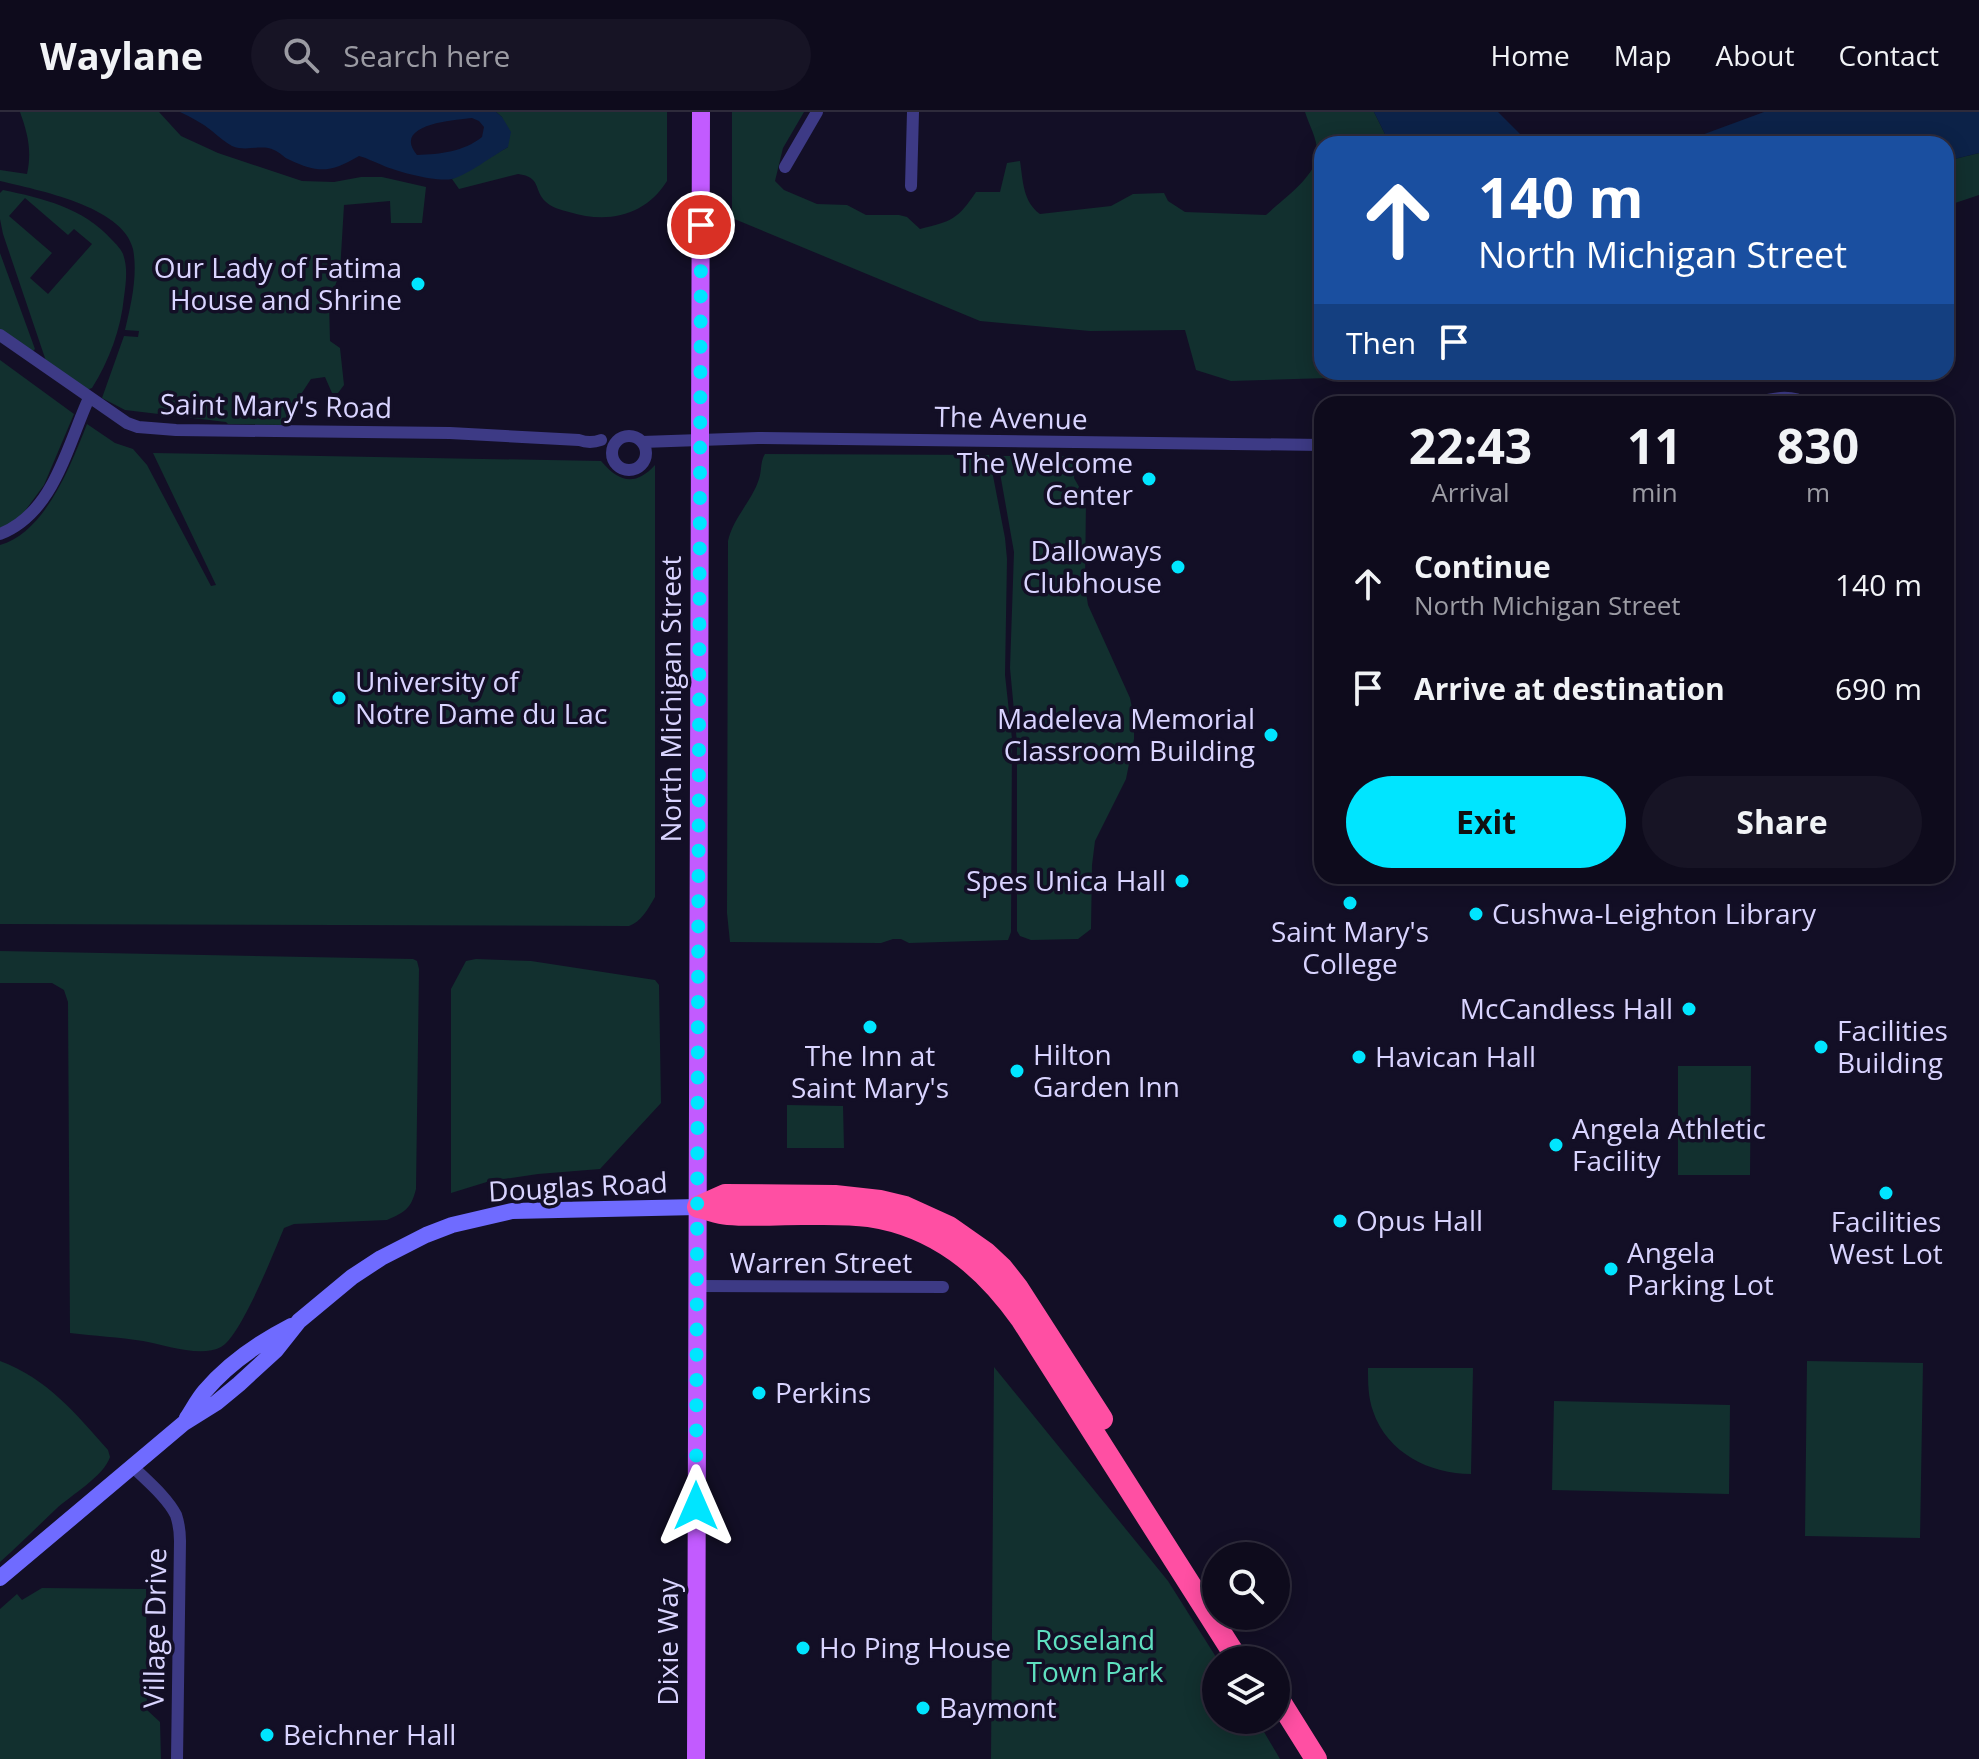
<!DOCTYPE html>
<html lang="en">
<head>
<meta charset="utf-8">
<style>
  body { margin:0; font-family:"Open Sans",sans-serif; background:#171425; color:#f1f3f6; height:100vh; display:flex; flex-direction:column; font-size:30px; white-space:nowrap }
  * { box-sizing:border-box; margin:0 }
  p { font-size:26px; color:#9b9ba3 }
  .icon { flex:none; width:44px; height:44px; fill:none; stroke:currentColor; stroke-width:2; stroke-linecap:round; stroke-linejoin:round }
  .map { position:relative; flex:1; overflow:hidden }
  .side { position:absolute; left:1314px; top:284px; width:640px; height:488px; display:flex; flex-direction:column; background:#0e0b1c; border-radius:24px; box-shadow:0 4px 20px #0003,0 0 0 2px #2e2b3b }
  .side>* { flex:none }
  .hud { position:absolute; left:1314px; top:24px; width:640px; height:244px; border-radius:24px; box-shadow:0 4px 20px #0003,0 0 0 2px #2e2b3b; background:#1a4fa0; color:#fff; overflow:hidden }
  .fabs { position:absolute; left:1202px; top:1430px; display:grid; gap:16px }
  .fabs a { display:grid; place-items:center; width:88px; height:88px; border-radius:50%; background:#0e0b1c; box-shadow:0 4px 20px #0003,0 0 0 2px #2e2b3b; font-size:40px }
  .pin { position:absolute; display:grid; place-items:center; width:68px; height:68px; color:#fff; margin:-34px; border:4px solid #fff; border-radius:50%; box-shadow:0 2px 8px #0007 }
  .me { position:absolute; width:88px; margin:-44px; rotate:0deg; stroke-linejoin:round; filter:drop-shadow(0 0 6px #0008) }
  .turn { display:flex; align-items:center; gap:28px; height:168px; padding:0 32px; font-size:36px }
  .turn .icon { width:104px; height:104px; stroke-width:2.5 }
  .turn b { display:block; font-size:56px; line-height:68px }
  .then { display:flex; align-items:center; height:76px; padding:0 32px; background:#0003; gap:16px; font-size:30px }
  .eta { display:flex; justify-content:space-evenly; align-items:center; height:136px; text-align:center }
  .eta b { font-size:48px; font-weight:700; line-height:56px }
  .cta { display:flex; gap:16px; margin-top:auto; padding:16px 32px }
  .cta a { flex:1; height:92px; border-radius:48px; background:#00e5ff; color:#111; font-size:32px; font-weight:700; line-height:92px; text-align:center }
  .cta a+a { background:#171425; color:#f1f3f6 }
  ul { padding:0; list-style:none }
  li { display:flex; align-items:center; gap:24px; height:104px; padding:0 32px }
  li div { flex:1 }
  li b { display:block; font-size:30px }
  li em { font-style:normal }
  header { display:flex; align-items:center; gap:48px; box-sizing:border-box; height:112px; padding:0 40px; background:#0e0b1c; border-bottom:2px solid #2e2b3b }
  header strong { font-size:38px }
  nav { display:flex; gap:44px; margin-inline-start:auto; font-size:28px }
  .search { width:560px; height:72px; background:#171425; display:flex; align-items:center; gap:20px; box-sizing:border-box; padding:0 28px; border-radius:44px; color:#9b9ba3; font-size:30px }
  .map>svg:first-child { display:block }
  .green { fill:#12302f; fill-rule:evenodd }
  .water { fill:#0c2248; fill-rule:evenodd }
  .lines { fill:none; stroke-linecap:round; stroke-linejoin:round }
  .street { stroke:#3d3a85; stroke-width:12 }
  .secondary { stroke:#6f6bff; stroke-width:16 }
  .primary { stroke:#c25bff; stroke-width:18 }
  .highway { stroke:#ff4fa3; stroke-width:22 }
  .route { stroke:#00e5ff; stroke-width:14; stroke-dasharray:0 25.2 }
  .poi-dot { fill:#00e5ff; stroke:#130f26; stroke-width:3 }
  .labels { text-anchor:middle; stroke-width:7; stroke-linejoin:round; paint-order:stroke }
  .poi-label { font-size:28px; fill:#d9d4ff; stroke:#130f26; text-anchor:start }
  .street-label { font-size:28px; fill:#d9d4ff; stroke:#130f26 }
  .park-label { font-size:28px; fill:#5fe0c0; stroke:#130f26 }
</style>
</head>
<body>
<header>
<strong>Waylane</strong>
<div class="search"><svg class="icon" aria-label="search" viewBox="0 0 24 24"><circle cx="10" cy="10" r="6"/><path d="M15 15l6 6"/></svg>Search here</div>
<nav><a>Home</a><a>Map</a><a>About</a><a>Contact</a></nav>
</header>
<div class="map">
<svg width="1979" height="1647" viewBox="0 0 1979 1647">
  <rect width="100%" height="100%" fill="#130f26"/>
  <path class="green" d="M 20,0 L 159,0 L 181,24 L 218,41 L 302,69 L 334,70 L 361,65 L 382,65 L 426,75 L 422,111 L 391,111 L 390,89 L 344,93 L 340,160 L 329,191 L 330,229 L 340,236 L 344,273 L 338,281 L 332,281 L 325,265 L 311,267 L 286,305 L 286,313 L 228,312 L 226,310 L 125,298 L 102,286 L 124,224 L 138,225 L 139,219 L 125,218 C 131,193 138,163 133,137 C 123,94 37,78 0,69 L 0,58 L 27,62 C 32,39 28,22 20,0 Z
    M 496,0 L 667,0 L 667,69 C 645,104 608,112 569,100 C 562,98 552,96 546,90 C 533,78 542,65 518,62 L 459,77 L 452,67 L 508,35 L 502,5 Z
    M 732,0 L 804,0 L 783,36 L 775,69 L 784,78 L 817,92 L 847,93 L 866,103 L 899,103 L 907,105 L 920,117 C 952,109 957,108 976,80 L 1000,80 L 1007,51 L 1020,49 C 1023,69 1023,90 1040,102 L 1111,94 L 1133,82 L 1164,81 L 1168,89 L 1185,100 L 1266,103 C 1282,88 1314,66 1317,44 C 1319,30 1309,13 1305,0 L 1374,0 L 1390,32 L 1322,32 L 1322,260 L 1398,260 L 1394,264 L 1231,269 L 1196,258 L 1185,218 L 1090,219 L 980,209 L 732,106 Z
    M 1979,41 L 1979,83 L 1946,94 L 1946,49 Z
    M 3,78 C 42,86 84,96 112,128 C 116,132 121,137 123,142 C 128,156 126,170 124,185 C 121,217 109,249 92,276 L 86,278 L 46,249 L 3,122 L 0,107 L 0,81 ZM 25,86 L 68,123 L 74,117 L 92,132 L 48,182 L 30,166 L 52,141 L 9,104 Z
    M 0,141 L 35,237 L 32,240 L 0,217 Z
    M 0,248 L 74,302 L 44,373 L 19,407 L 0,416 Z
    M 87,312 L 115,331 L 133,337 L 147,353 L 211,474 L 216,473 L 153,341 L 601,349 C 619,370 635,375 655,353 L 655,785 C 648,797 641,810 629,814 L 0,812 L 0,433 C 46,420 71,352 87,312 Z
    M 765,342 L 989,343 L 1005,426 L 1007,447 L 1005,563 L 1012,627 L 1011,820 L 1008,828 L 909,831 L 901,827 L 893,827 L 881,831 L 730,830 L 727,801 L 728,429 C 733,406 752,389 759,367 C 762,358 760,350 765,342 Z
    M 997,344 L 1085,344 L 1085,351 L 1075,353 L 1074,366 L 1086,387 L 1085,474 L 1088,493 L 1130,586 L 1134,606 L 1134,627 L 1126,667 L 1095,729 L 1092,753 L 1091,817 L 1078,827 L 1031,828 L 1020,824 L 1017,819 L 1017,631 L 1010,556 L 1014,440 Z
    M 0,839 L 413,847 L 417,849 L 419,857 L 416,1077 C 411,1097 405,1100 387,1108 L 294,1112 L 284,1116 C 274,1140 241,1224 221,1235 C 201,1246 165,1233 143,1229 C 119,1225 94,1224 70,1221 L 68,890 L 64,878 L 52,871 L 0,871 Z
    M 476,847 L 531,849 L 655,868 L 659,873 L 661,991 L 600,1057 L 538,1062 L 490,1069 L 451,1081 L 451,877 L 466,849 Z
    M 1678,954 L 1751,954 L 1750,1063 L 1678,1063 Z
    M 787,993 L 843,994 L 844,1036 L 787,1036 Z
    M 0,1249 C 48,1267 75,1301 108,1338 L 110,1345 C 104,1364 71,1383 56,1397 C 37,1415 19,1433 0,1450 Z
    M 1807,1249 L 1923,1251 L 1920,1426 L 1805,1424 Z
    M 994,1255 L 1168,1469 L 1216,1545 L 1218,1548 L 1216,1548 L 1216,1608 L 1257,1608 L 1280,1647 L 991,1647 Z
    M 1368,1256 L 1473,1256 L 1471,1362 C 1430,1362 1387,1341 1373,1299 C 1368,1285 1368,1270 1368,1256 Z
    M 1554,1289 L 1730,1293 L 1729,1382 L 1552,1378 Z
    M 42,1476 L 146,1477 L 147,1598 L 160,1610 L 161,1647 L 0,1647 L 0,1497 L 17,1482 L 22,1488 Z"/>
  <path class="water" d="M 180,0 L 496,0 L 502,5 L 511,20 L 508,35 C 494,43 466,64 452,67 C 436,70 397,60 382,53 C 374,50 367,46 359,44 C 332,60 319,62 290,48 C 284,46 280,40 274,38 C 262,32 246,40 232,34 C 225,30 218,24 212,19 C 202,11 191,5 180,0 ZM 472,6 L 479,9 L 484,15 L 482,25 C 463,40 441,42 417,43 C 391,12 455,8 472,6 Z
    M 1374,0 L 1498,0 L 1527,29 L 1533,32 L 1390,32 Z
    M 1764,0 L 1979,0 L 1979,41 L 1946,49 L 1946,32 L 1670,32 L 1699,24 Z"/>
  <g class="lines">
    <path class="street" d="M 785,55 L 817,0
      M 911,74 L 913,0
      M 0,223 L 127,311 L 138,315 L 176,318 L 450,321 L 579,328 C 587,331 593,331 601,328
      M 1752,292 C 1770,287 1790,281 1807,292
      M612 341a17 17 0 1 1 34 0a17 17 0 1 1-34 0Z
      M 642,330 L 758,326 L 1322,333
      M 0,422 C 54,401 67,334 89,286
      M 698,1174 L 943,1175
      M 132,1354 C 146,1368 167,1385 176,1403 C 179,1412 180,1421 180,1429 L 177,1647"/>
    <path class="secondary" d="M 187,1306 C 193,1297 198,1287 205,1279 C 227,1253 260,1230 291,1214
      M 0,1466 L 184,1311 L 216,1291 L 239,1272 L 276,1238 L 299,1209 L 352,1165 L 381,1146 L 426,1123 L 452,1113 L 512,1099 L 698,1095"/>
    <path class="primary" d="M 696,1647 L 701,0"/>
    <path class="highway" d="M 698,1095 C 708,1097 718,1101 728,1102 C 752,1104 777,1102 802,1102 C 824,1102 847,1101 869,1104 C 936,1114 984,1154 1022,1208 L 1238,1548
      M 698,1095 L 725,1083 L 835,1084 L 880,1089 L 905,1095 L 949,1115 L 986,1141 L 1002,1156 L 1017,1175 L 1102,1307
      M 1276,1583 L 1316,1647"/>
  </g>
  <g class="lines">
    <path class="route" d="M 696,1394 L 701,113"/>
  </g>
  <g class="poi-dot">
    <circle cx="418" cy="172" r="8"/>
    <circle cx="1149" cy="367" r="8"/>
    <circle cx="1178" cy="455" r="8"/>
    <circle cx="339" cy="586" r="8"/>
    <circle cx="1271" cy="623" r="8"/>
    <circle cx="1182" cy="769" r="8"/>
    <circle cx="1350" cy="791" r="8"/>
    <circle cx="1476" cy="802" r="8"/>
    <circle cx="1689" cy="897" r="8"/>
    <circle cx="870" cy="915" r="8"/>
    <circle cx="1821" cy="935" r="8"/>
    <circle cx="1359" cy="945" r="8"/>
    <circle cx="1017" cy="959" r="8"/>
    <circle cx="1556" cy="1033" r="8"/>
    <circle cx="1886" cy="1081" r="8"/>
    <circle cx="1340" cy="1109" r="8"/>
    <circle cx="1611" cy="1157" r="8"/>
    <circle cx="759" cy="1281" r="8"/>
    <circle cx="803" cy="1536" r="8"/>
    <circle cx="923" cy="1596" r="8"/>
    <circle cx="267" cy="1623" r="8"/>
  </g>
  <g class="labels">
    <g class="poi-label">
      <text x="402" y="166" text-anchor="end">Our Lady of Fatima<tspan x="402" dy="32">House and Shrine</tspan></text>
      <text x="1133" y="361" text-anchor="end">The Welcome<tspan x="1133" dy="32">Center</tspan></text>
      <text x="1162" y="449" text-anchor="end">Dalloways<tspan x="1162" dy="32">Clubhouse</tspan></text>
      <text x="355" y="580">University of<tspan x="355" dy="32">Notre Dame du Lac</tspan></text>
      <text x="1255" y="617" text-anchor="end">Madeleva Memorial<tspan x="1255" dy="32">Classroom Building</tspan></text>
      <text x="1166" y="779" text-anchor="end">Spes Unica Hall</text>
      <text x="1492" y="812">Cushwa-Leighton Library</text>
      <text x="1350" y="830" text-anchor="middle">Saint Mary's<tspan x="1350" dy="32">College</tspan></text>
      <text x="1673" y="907" text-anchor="end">McCandless Hall</text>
      <text x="1837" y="929">Facilities<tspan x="1837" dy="32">Building</tspan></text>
      <text x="1033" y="953">Hilton<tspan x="1033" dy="32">Garden Inn</tspan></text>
      <text x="870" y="954" text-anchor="middle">The Inn at<tspan x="870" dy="32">Saint Mary's</tspan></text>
      <text x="1375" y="955">Havican Hall</text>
      <text x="1572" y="1027">Angela Athletic<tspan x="1572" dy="32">Facility</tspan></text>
      <text x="1356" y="1119">Opus Hall</text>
      <text x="1886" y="1120" text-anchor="middle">Facilities<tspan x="1886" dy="32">West Lot</tspan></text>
      <text x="1627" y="1151">Angela<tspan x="1627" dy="32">Parking Lot</tspan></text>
      <text x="775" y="1291">Perkins</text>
      <text x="819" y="1546">Ho Ping House</text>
      <text x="939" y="1606">Baymont</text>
      <text x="283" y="1633">Beichner Hall</text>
    </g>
    <g class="street-label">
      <text transform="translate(276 294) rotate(1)" y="10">Saint Mary's Road</text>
      <text transform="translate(1011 306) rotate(1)" y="10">The Avenue</text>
      <text transform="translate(671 587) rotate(-90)" y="10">North Michigan Street</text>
      <text transform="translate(578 1075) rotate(-3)" y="10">Douglas Road</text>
      <text x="821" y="1161">Warren Street</text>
      <text transform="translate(155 1516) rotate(-89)" y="10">Village Drive</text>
      <text transform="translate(668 1530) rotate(-90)" y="10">Dixie Way</text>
    </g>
    <g class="park-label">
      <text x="1095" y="1538">Roseland<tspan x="1095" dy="32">Town Park</tspan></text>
    </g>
  </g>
</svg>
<div class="fabs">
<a><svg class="icon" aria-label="search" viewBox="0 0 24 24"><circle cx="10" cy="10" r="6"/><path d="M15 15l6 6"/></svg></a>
<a><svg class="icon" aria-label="layers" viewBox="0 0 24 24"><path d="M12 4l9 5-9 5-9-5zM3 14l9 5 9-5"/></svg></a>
</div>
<div class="pin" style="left:701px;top:113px;background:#d93025"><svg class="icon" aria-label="arrive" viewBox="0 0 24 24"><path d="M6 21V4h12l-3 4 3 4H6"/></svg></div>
<svg class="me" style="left:696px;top:1394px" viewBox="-20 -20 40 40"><path d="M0-17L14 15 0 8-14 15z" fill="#00e5ff" stroke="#fff" stroke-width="4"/></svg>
<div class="hud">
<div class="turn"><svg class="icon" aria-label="ahead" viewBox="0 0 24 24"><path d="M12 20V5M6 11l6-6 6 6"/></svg><div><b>140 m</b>North Michigan Street</div></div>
<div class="then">Then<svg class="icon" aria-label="arrive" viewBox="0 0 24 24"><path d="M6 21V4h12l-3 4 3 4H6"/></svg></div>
</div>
<section class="side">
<div class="eta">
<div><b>22:43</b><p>Arrival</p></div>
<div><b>11</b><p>min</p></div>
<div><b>830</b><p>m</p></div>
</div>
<ul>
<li><svg class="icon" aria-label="ahead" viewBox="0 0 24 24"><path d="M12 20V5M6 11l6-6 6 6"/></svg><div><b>Continue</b><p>North Michigan Street</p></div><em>140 m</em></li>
<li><svg class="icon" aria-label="arrive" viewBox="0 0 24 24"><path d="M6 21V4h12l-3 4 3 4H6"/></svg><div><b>Arrive at destination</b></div><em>690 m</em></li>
</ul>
<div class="cta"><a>Exit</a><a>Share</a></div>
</section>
</div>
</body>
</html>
